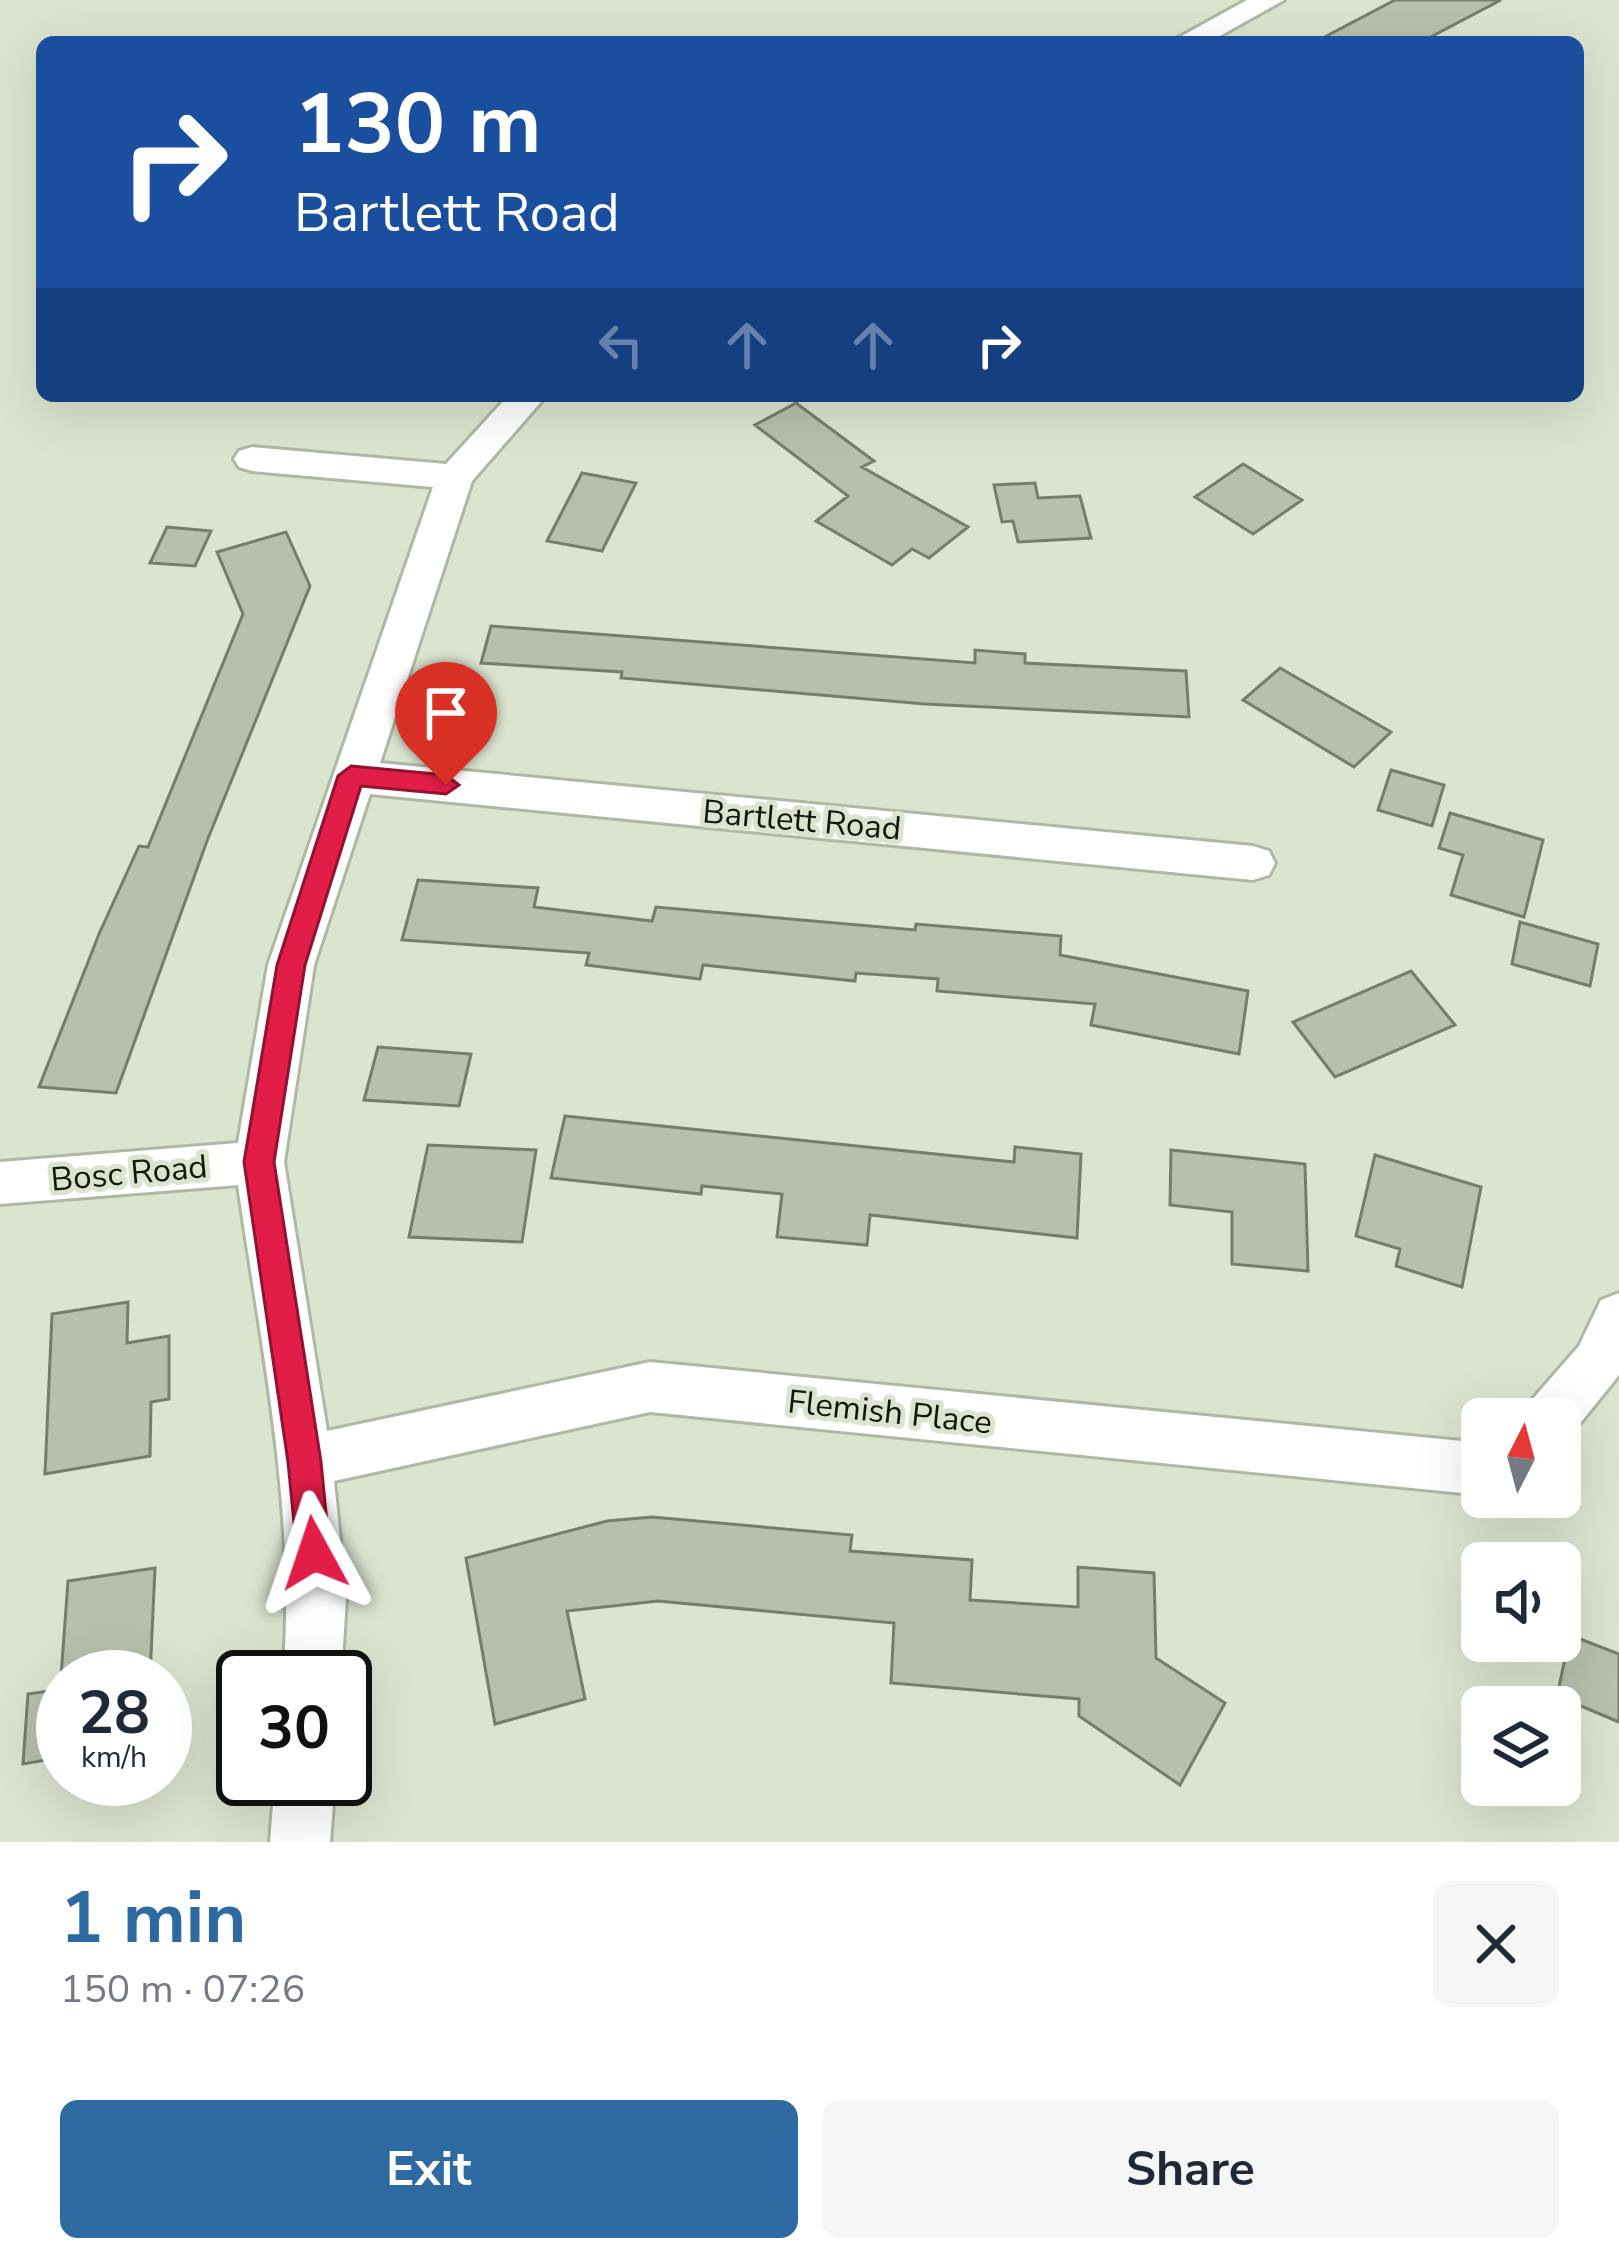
<!DOCTYPE html>
<html lang="en">
<head>
<meta charset="utf-8">
<style>
  body { margin:0; font-family:"Nunito Sans",sans-serif; background:#f6f6f7; color:#1f2937; height:100vh; display:flex; flex-direction:column; font-size:45px; white-space:nowrap }
  * { box-sizing:border-box; margin:0 }
  p { font-size:39px; color:#747a83 }
  .icon { flex:none; width:66px; height:66px; fill:none; stroke:currentColor; stroke-width:2; stroke-linecap:round; stroke-linejoin:round }
  .map { position:relative; height:1842px; overflow:hidden }
  .side { display:flex; flex-direction:column; background:#fff; flex:1 }
  .side>* { flex:none }
  .top-card { position:absolute; left:36px; top:36px; width:1548px; height:366px; border-radius:18px; box-shadow:0 12px 48px #0002; background:#1a4fa0; color:#fff; overflow:hidden }
  .needle { width:78px; rotate:6deg }
  .controls { position:absolute; left:1461px; top:1398px; display:grid; gap:24px }
  .controls a { display:grid; place-items:center; width:120px; height:120px; border-radius:18px; background:#fff; box-shadow:0 12px 48px #0002; font-size:60px }
  .speed { position:absolute; left:36px; top:1650px; display:flex; gap:24px; font-size:60px; font-weight:700; text-align:center }
  .speed>* { display:grid; place-content:center; width:156px; height:156px; border-radius:50%; background:#fff; box-shadow:0 12px 48px #0002; line-height:1 }
  .speed small { font-size:30px; font-weight:400 }
  .speed .limit { border:6px solid #111; border-radius:18px; background:#fff; color:#111 }
  .pin { position:absolute; display:grid; place-items:center; width:102px; height:102px; color:#fff; margin:-123px -51px; border-radius:50% 50% 50% 0; rotate:-45deg; box-shadow:0 0 12px #0007 }
  .pin .icon { rotate:45deg }
  .me { position:absolute; width:132px; margin:-66px; rotate:355deg; stroke-linejoin:round; filter:drop-shadow(0 0 9px #0008) }
  .turn { display:flex; align-items:center; gap:42px; height:252px; padding:0 60px; font-size:54px }
  .turn .icon { width:156px; height:156px; stroke-width:2.5 }
  .turn b { display:block; font-size:84px; line-height:102px }
  .lanes { display:flex; align-items:center; height:114px; padding:0 60px; background:#0003; justify-content:center; gap:60px; direction:ltr }
  .lanes .off { opacity:.35 }
  .round { display:grid; place-items:center; flex:none; width:126px; height:126px; border-radius:18px; background:#f6f6f7 }
  .overview { display:flex; align-items:center; justify-content:space-between; height:204px; padding:0 60px }
  h1 { font-size:72px; font-weight:700; line-height:90px; color:#2d6aa1 }
  .button { display:flex; gap:24px; margin-top:auto; padding:24px 60px }
  .button a { flex:1; height:138px; border-radius:18px; background:#2d6aa1; color:#fff; font-size:48px; font-weight:700; line-height:138px; text-align:center }
  .button a+a { background:#f6f6f7; color:#1f2937 }
  .map>svg:first-child { display:block }
  .building { fill:#b7c0ab; stroke:#767e6b; stroke-width:3 }
  .lines { fill:none; stroke-linecap:round; stroke-linejoin:round }
  .minor-casing { stroke:#afb8a3; stroke-width:6 }
  .minor { fill:#fff; fill-rule:evenodd }
  .route { fill:#e11d48; stroke:#92132f; stroke-width:3 }
  .labels { text-anchor:middle; stroke-width:10; stroke-linejoin:round; paint-order:stroke }
  .street-label { font-size:33px; fill:#13160f; stroke:#dbe4cf }
</style>
</head>
<body>
<div class="map">
<svg width="1619" height="1842" viewBox="0 0 1619 1842">
  <rect width="100%" height="100%" fill="#dbe4cf"/>
  <path class="building" d="M 1395,0 L 1501,0 L 1421,42 L 1315,42 Z
    M 796,403 L 874,461 L 862,467 L 968,527 L 929,558 L 912,549 L 892,565 L 816,521 L 848,496 L 755,425 Z
    M 1243,464 L 1302,500 L 1253,534 L 1195,497 Z
    M 582,473 L 636,483 L 602,551 L 547,541 Z
    M 1035,483 L 1038,498 L 1080,496 L 1091,538 L 1018,542 L 1013,521 L 1002,522 L 994,485 Z
    M 167,527 L 211,531 L 195,566 L 150,563 Z
    M 286,532 L 310,586 L 207,841 L 116,1093 L 39,1087 L 99,934 L 139,846 L 148,847 L 243,614 L 217,552 Z
    M 491,626 L 975,663 L 975,650 L 1025,654 L 1025,663 L 1186,671 L 1189,717 L 925,704 L 621,678 L 622,672 L 481,663 Z
    M 1280,668 L 1391,732 L 1354,767 L 1243,700 Z
    M 1391,770 L 1444,785 L 1432,826 L 1378,810 Z
    M 1450,813 L 1543,840 L 1524,917 L 1451,895 L 1463,855 L 1439,848 Z
    M 418,880 L 538,888 L 534,907 L 652,921 L 656,907 L 915,930 L 916,924 L 1061,936 L 1060,955 L 1248,991 L 1239,1054 L 1091,1025 L 1095,1004 L 937,991 L 938,979 L 856,973 L 855,981 L 703,965 L 700,979 L 586,965 L 589,953 L 402,940 Z
    M 1520,922 L 1598,944 L 1590,986 L 1512,964 Z
    M 1411,971 L 1455,1025 L 1335,1077 L 1293,1022 Z
    M 378,1047 L 471,1054 L 459,1106 L 364,1100 Z
    M 565,1116 L 1014,1162 L 1015,1147 L 1081,1154 L 1077,1238 L 870,1215 L 867,1245 L 777,1237 L 782,1194 L 702,1186 L 701,1194 L 551,1178 Z
    M 428,1145 L 536,1150 L 522,1242 L 409,1237 Z
    M 1171,1150 L 1305,1164 L 1308,1271 L 1232,1264 L 1232,1212 L 1170,1205 Z
    M 1375,1155 L 1481,1187 L 1462,1287 L 1396,1266 L 1400,1249 L 1356,1236 Z
    M 128,1302 L 127,1343 L 169,1336 L 169,1399 L 151,1402 L 150,1456 L 45,1474 L 52,1314 Z
    M 652,1517 L 852,1535 L 850,1551 L 972,1560 L 970,1600 L 1078,1607 L 1078,1567 L 1154,1573 L 1156,1658 L 1225,1703 L 1180,1785 L 1079,1716 L 1079,1699 L 891,1683 L 894,1623 L 658,1601 L 567,1611 L 585,1699 L 495,1724 L 466,1558 L 607,1521 Z
    M 155,1568 L 150,1677 L 61,1677 L 68,1581 Z
    M 1570,1635 L 1619,1654 L 1619,1722 L 1557,1696 Z
    M 63,1689 L 63,1757 L 23,1764 L 28,1694 Z"/>
  <g class="lines">
    <defs>
      <path id="minor" d="M 1247,0 L 1284,0 L 1209,42 L 1171,42 Z
        M 508,396 L 546,396 L 472,481 L 380,763 L 1253,846 L 1269,851 L 1275,863 L 1269,875 L 1253,880 L 370,794 L 314,965 L 284,1162 L 327,1431 L 650,1362 L 1482,1443 L 1482,1495 L 650,1412 L 334,1481 L 346,1599 L 341,1677 L 283,1677 C 297,1513 261,1347 238,1185 L 0,1204 L 0,1162 L 238,1143 L 268,965 L 433,487 L 252,471 L 239,467 L 234,459 L 239,451 L 252,447 L 446,464 Z
        M 1619,1293 L 1619,1375 L 1569,1437 L 1560,1440 L 1560,1419 L 1523,1419 L 1531,1401 L 1579,1346 L 1601,1300 Z
        M 275,1779 L 335,1779 L 330,1842 L 270,1842 Z"/>
    </defs>
    <use href="#minor" class="minor-casing"/>
    <use href="#minor" class="minor"/>
  </g>
  <path class="route" d="M 351,766 L 446,775 L 459,785 L 446,794 L 361,786 L 305,965 L 274,1162 L 321,1462 L 330,1553 L 326,1565 L 314,1570 L 301,1565 L 297,1553 L 288,1462 L 244,1162 L 277,965 L 338,776 Z"/>
  <g class="labels">
    <g class="street-label">
      <text transform="translate(802 819) rotate(5)" y="12">Bartlett Road</text>
      <text transform="translate(129 1172) rotate(-5)" y="12">Bosc Road</text>
      <text transform="translate(890 1411) rotate(6)" y="12">Flemish Place</text>
    </g>
  </g>
</svg>
<div class="controls">
<a><svg class="needle" viewBox="-14 -14 28 28"><path d="M0-13l5 13h-10z" fill="#e53935"/><path d="M0 13l5-13h-10z" fill="#747a83"/></svg></a>
<a><svg class="icon" aria-label="sound" viewBox="0 0 24 24"><path d="M4 9h4l5-4v14l-5-4H4zM17 9q2 3 0 6"/></svg></a>
<a><svg class="icon" aria-label="layers" viewBox="0 0 24 24"><path d="M12 4l9 5-9 5-9-5zM3 14l9 5 9-5"/></svg></a>
</div>
<div class="speed"><div>28<small>km/h</small></div><div class="limit">30</div></div>
<div class="pin" style="left:446px;top:785px;background:#d93025"><svg class="icon" aria-label="arrive" viewBox="0 0 24 24"><path d="M6 21V4h12l-3 4 3 4H6"/></svg></div>
<svg class="me" style="left:314px;top:1553px" viewBox="-20 -20 40 40"><path d="M0-17L14 15 0 8-14 15z" fill="#e11d48" stroke="#fff" stroke-width="4"/></svg>
<div class="top-card">
<div class="turn"><svg class="icon" aria-label="right" viewBox="0 0 24 24"><path d="M7 20v-9h11M14 6l5 5-5 5"/></svg><div><b>130 m</b>Bartlett Road</div></div>
<div class="lanes"><svg class="icon off" aria-label="left" viewBox="0 0 24 24"><path d="M17 20v-9H6M10 6l-5 5 5 5"/></svg><svg class="icon off" aria-label="ahead" viewBox="0 0 24 24"><path d="M12 20V5M6 11l6-6 6 6"/></svg><svg class="icon off" aria-label="ahead" viewBox="0 0 24 24"><path d="M12 20V5M6 11l6-6 6 6"/></svg><svg class="icon" aria-label="right" viewBox="0 0 24 24"><path d="M7 20v-9h11M14 6l5 5-5 5"/></svg></div>
</div>
</div>
<section class="side">
<div class="overview"><div><h1>1 min</h1><p>150 m · 07:26</p></div><a class="round"><svg class="icon" aria-label="close" viewBox="0 0 24 24"><path d="M6 6l12 12M18 6L6 18"/></svg></a></div>
<div class="button"><a>Exit</a><a>Share</a></div>
</section>
</body>
</html>
